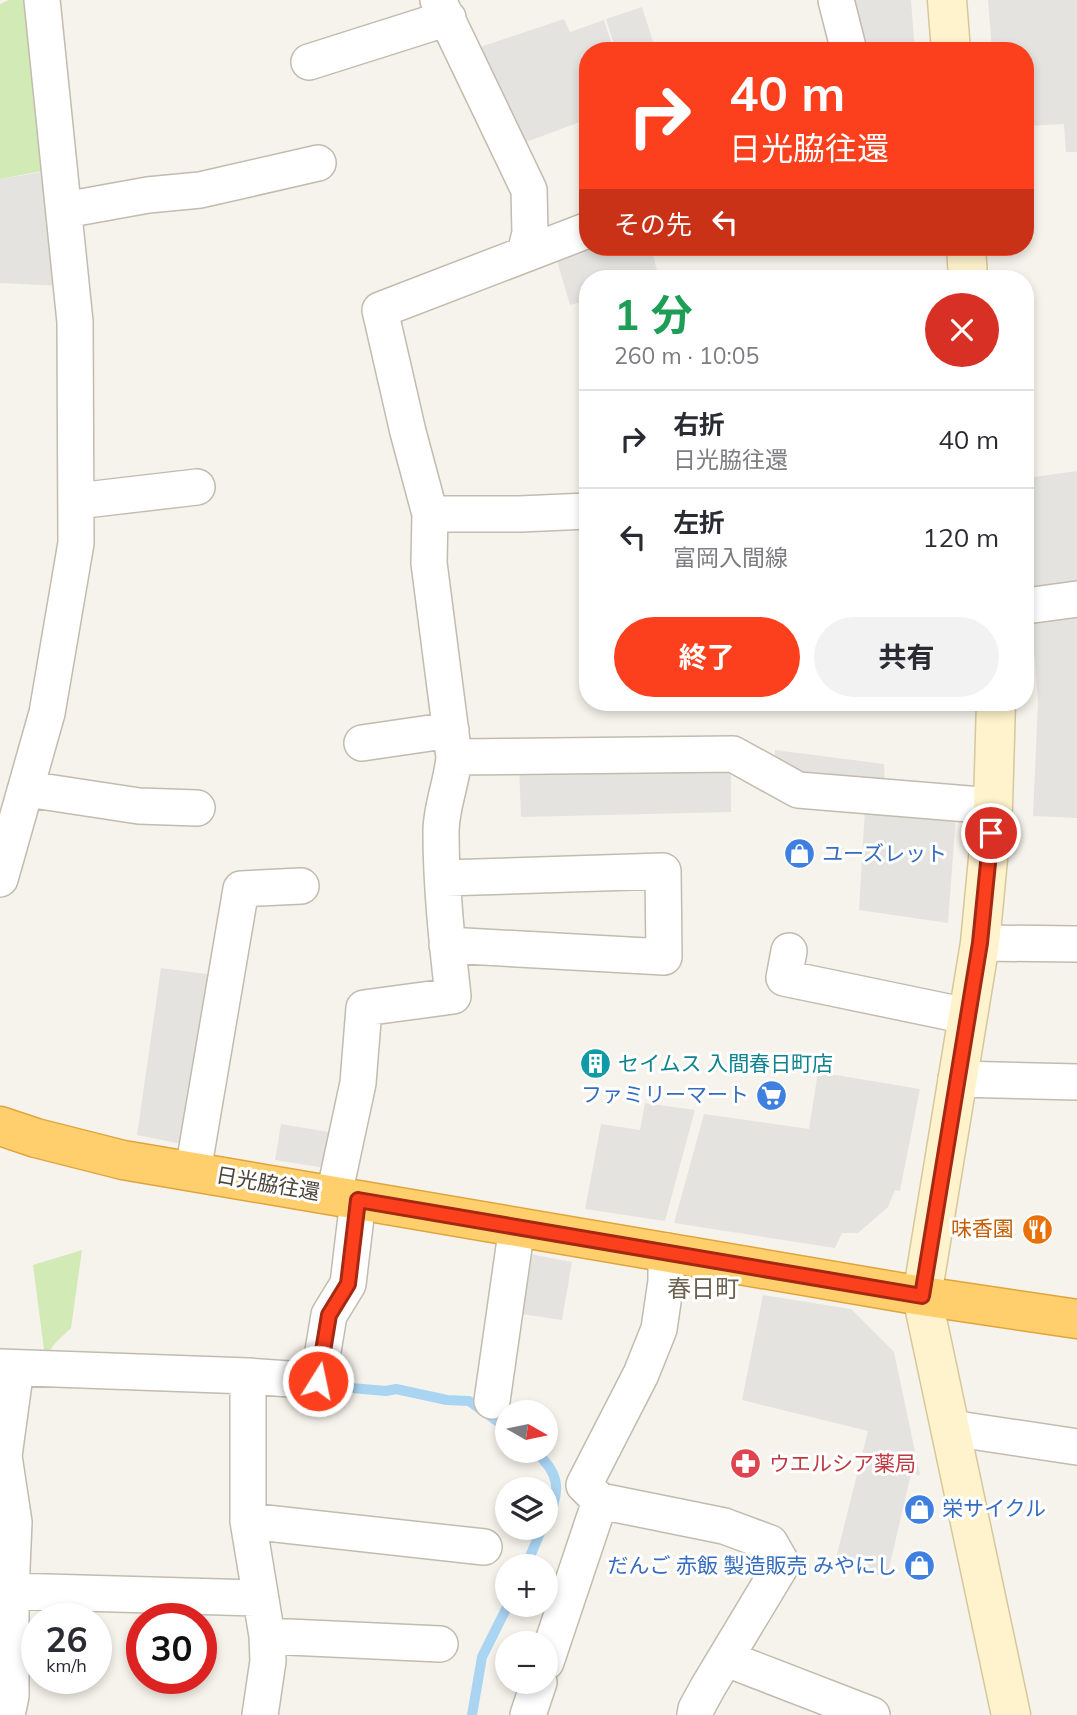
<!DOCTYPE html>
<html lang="ja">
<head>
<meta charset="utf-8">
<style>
  body { margin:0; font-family:Mulish,"Noto Sans JP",sans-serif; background:#f2f2f3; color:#2b2b33; height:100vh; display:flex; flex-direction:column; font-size:26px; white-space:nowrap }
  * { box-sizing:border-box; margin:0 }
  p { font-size:23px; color:#7c7c81 }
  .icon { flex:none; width:38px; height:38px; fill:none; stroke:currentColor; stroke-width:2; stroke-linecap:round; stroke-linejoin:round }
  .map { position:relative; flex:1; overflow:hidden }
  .sheet { position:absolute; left:579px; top:270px; width:455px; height:441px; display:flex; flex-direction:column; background:#fff; border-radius:28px; box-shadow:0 4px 10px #0003 }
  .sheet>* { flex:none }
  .banner { position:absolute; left:579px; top:42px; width:455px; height:214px; border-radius:28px; box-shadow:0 4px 10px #0003; background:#fc3f1d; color:#fff; overflow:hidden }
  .needle { width:46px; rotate:99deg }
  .tools { position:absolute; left:495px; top:1400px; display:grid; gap:14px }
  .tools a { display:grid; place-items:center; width:63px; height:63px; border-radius:50%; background:#fff; box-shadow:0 4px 10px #0003; font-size:35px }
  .speed { position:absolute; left:21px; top:1603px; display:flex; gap:14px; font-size:35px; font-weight:700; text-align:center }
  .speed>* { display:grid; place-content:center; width:91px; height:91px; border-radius:50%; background:#fff; box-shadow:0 4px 10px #0003; line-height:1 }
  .speed small { font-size:18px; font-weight:400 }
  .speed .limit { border:10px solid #d22; background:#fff; color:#111 }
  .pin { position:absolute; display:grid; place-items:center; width:60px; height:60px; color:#fff; margin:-30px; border:4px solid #fff; border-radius:50%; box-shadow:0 2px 7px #0007 }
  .me { position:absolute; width:77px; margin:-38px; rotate:10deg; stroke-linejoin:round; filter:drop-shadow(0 0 5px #0008) }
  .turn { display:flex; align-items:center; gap:24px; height:147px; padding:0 35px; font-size:32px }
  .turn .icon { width:91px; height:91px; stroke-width:2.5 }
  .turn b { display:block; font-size:49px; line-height:60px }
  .then { display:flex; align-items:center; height:66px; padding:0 35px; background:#0003; gap:14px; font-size:26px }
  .round { display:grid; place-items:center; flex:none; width:74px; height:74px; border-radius:37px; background:#f2f2f3 }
  .head { display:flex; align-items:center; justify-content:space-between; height:119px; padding:0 35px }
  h1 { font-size:42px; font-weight:700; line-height:52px; color:#1e9e55 }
  .button { display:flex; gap:14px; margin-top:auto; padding:14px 35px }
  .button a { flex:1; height:80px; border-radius:42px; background:#fc3f1d; color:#fff; font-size:28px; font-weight:700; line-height:80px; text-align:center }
  .button a+a { background:#f2f2f3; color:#2b2b33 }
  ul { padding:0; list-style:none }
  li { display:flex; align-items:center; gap:21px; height:98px; padding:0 35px; border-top:2px solid #e1e1e2 }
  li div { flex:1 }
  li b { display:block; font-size:26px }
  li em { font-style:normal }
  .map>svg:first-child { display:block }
  .green { fill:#d2eab5 }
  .parking { fill:#e5e3e0 }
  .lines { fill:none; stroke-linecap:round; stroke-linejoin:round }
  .stream { stroke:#a9d4f2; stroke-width:10 }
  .street-casing { stroke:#c2bbae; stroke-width:38 }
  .secondary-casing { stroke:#d6c79b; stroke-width:41 }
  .highway-casing { stroke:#e0a43c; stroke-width:41 }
  .street { stroke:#fff; stroke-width:35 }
  .secondary { stroke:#fff3cd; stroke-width:38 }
  .highway { stroke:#ffcf6e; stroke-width:38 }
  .route-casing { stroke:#a42913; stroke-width:18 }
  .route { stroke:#fc3f1d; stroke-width:12 }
  .labels { text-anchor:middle; stroke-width:6; stroke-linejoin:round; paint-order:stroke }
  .shop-label { font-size:21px; fill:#366cbe; stroke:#fff; text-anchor:start }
  .culture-label { font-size:21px; fill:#0d838f; stroke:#fff; text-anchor:start }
  .street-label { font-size:21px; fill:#4b4439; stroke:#fff }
  .food-label { font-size:21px; fill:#c56008; stroke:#fff; text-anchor:end }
  .health-label { font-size:21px; fill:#be3a42; stroke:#fff; text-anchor:start }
  .quarter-label { font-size:24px; fill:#6e6250; stroke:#fff }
</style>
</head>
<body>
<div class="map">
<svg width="1077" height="1715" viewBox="0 0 1077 1715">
  <rect width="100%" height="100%" fill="#f6f3ec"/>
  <path class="green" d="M 9,0 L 32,0 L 48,170 L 0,179 L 0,4 Z
    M 82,1250 L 71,1328 L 56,1342 L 45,1357 L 33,1265 Z"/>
  <path class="parking" d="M 847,0 L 911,0 L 915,51 L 860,51 Z
    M 988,0 L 1077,0 L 1077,152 L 1066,152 L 1064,124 L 1026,126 L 1026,51 L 992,51 Z
    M 642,7 L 656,51 L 616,51 L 606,19 Z
    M 564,19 L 570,32 L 604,20 L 614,51 L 588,51 L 588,119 L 518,145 L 471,50 Z
    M 49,171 L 63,286 L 0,283 L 0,179 Z
    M 588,247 L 651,247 L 659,278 L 588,278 L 588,300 L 570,305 L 554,251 Z
    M 1077,471 L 1077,588 L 1031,594 L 1026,517 L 1026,478 Z
    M 1077,608 L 1077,818 L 1033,816 L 1038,702 L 1031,613 Z
    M 775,750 L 884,764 L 885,787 L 802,780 L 774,764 Z
    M 731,762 L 731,812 L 521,817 L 519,764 Z
    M 865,808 L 956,815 L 948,923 L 859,910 Z
    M 161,968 L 214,975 L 187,1145 L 137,1135 Z
    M 818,1072 L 920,1089 L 900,1191 L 895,1190 L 888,1207 L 858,1233 L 842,1233 L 835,1248 L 674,1223 L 704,1114 L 809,1129 Z
    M 645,1103 L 695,1110 L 665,1221 L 585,1209 L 601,1124 L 640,1130 Z
    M 281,1124 L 341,1134 L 332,1169 L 275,1160 Z
    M 530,1254 L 572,1262 L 562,1320 L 515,1313 Z
    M 763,1295 L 851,1309 L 894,1352 L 920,1475 L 911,1474 L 887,1577 L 834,1566 L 868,1431 L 742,1400 Z"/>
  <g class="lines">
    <path class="stream" d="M 329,1386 L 386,1391 L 396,1389 L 447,1400 L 469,1401 L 508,1429
      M 534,1451 C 560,1472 562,1492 546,1521
      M 526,1566 L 542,1528
      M 472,1715 L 482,1657 L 508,1605"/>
    <defs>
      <path id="street" d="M 438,0 L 529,190 L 530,233 L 525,253
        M 836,0 L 849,51
        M 309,62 L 448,18
        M 65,210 L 148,195 L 200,190 L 318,163
        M 77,501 L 197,487
        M 430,514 L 520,514 L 588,511
        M 1026,606 L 1077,599
        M 362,743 L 451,730
        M 454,757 L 733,754 L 798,790 L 993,806
        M 27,789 L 139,806 L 197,808
        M 444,878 L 663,871 L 664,957 L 447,945
        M 0,879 L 47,713 L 76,543 L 75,322 L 42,0
        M 980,943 L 1077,944
        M 789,951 L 784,978 L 967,1016
        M 956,1079 L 1077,1082
        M 193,1171 L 241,889 L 301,886
        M 334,1195 L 358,1083 L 364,1008 L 453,996 C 447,942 441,886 441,832 C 441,806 452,783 454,757 L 429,563 L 430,514 L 408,432 L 380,310 L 588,230
        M 666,1251 L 666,1281 L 659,1329 L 641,1374 L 584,1485 L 600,1501 L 724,1526 L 770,1543 L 782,1564 L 708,1687 L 696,1709 L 695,1715
        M 0,1367 L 248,1376 L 318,1381 L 329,1315 L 348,1284 L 358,1200
        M 248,1376 L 248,1521 L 267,1636 L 268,1661 L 260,1715
        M 492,1401 L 517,1226
        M 951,1428 L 1077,1447
        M 248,1521 L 484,1547
        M 11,1591 L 260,1598
        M 267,1636 L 440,1644
        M 727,1659 L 872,1715
        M 546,1662 L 600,1501
        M 7,1715 L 11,1696 L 11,1591 L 14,1522 L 4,1456 L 16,1368
        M 528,1715 L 539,1682"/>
      <path id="secondary" d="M 947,0 L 951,51
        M 966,247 L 968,278
        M 996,702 L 993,806 L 980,943 L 922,1296 L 1011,1715"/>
      <path id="highway" d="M 0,1126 L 36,1138 L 123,1160 L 922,1296 L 1077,1319"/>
    </defs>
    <use href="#street" class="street-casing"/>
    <use href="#secondary" class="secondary-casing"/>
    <use href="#highway" class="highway-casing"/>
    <use href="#street" class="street"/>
    <use href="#secondary" class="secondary"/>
    <use href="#highway" class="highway"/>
  </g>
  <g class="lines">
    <defs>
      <path id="route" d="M 318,1381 L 329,1315 L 348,1284 L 358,1200 L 922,1296 L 980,943 L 991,833"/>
    </defs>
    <use href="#route" class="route-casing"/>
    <use href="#route" class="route"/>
  </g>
  <defs>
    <symbol id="shop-disc" viewBox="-11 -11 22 22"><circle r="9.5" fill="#3f7fe0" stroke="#fff"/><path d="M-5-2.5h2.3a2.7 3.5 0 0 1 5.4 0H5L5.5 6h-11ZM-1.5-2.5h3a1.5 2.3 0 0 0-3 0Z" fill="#fff"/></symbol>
    <symbol id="building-disc" viewBox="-11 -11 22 22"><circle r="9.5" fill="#0f9aa8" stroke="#fff"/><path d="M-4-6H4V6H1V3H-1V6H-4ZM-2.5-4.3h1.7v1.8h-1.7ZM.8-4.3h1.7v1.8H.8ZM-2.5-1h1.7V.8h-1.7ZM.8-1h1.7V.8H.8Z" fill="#fff"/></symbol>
    <symbol id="supermarket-disc" viewBox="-11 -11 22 22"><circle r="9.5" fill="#3f7fe0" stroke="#fff"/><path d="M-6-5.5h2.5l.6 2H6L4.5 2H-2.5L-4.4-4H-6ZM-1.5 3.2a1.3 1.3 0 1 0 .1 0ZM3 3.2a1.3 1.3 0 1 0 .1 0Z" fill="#fff"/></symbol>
    <symbol id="restaurant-disc" viewBox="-11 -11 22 22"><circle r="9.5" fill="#e8710a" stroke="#fff"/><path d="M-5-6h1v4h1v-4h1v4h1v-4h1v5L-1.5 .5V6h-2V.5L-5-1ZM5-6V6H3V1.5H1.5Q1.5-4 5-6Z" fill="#fff"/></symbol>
    <symbol id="pharmacy-disc" viewBox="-11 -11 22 22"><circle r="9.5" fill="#e0444e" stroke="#fff"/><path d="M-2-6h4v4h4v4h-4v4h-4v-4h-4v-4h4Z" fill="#fff"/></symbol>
  </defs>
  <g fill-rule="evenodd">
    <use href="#shop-disc" x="782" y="836" width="35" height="35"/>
    <use href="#building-disc" x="578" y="1046" width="35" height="35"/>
    <use href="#supermarket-disc" x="754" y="1078" width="35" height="35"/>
    <use href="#restaurant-disc" x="1020" y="1212" width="35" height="35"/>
    <use href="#pharmacy-disc" x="728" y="1446" width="35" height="35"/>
    <use href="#shop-disc" x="902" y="1492" width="35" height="35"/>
    <use href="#shop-disc" x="902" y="1548" width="35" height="35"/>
  </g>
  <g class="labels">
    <g class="shop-label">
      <text x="822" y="861">ユーズレット</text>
      <text x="749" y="1102" text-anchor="end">ファミリーマート</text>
      <text x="942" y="1516">栄サイクル</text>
      <text x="897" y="1573" text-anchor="end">だんご 赤飯 製造販売 みやにし</text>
    </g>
    <g class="culture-label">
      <text x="618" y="1071">セイムス 入間春日町店</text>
    </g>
    <g class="street-label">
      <text transform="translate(268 1184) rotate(10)" y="7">日光脇往還</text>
    </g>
    <g class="food-label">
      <text x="1014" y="1236">味香園</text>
    </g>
    <g class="health-label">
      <text x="769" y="1471">ウエルシア薬局</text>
    </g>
    <g class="quarter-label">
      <text x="703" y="1297">春日町</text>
    </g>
  </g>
</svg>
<div class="tools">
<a><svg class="needle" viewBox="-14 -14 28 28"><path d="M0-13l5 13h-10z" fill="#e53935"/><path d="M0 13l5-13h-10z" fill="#7c7c81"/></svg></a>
<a><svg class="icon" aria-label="layers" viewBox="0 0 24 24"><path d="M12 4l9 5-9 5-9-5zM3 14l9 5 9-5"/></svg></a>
<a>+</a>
<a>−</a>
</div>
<div class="speed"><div>26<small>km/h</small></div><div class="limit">30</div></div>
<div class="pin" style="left:991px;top:833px;background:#d93025"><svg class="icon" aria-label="arrive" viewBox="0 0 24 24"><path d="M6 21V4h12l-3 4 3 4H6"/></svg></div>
<svg class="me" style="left:318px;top:1381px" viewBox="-20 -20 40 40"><circle r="17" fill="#fc3f1d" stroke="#fff" stroke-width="3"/><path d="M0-11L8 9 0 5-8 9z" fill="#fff"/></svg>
<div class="banner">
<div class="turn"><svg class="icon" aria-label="right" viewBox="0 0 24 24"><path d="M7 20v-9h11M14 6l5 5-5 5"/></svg><div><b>40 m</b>日光脇往還</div></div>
<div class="then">その先<svg class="icon" aria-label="left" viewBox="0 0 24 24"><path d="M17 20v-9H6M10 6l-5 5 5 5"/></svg></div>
</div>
<section class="sheet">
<div class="head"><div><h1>1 分</h1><p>260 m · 10:05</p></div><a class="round" style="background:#d93025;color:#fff"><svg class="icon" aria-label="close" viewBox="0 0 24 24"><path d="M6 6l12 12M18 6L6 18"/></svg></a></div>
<ul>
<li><svg class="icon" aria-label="right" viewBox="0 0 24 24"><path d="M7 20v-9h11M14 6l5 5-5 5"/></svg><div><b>右折</b><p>日光脇往還</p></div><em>40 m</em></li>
<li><svg class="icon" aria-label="left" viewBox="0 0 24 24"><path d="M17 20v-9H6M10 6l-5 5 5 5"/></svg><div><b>左折</b><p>富岡入間線</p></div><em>120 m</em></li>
</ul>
<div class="button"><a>終了</a><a>共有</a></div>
</section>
</div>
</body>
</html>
